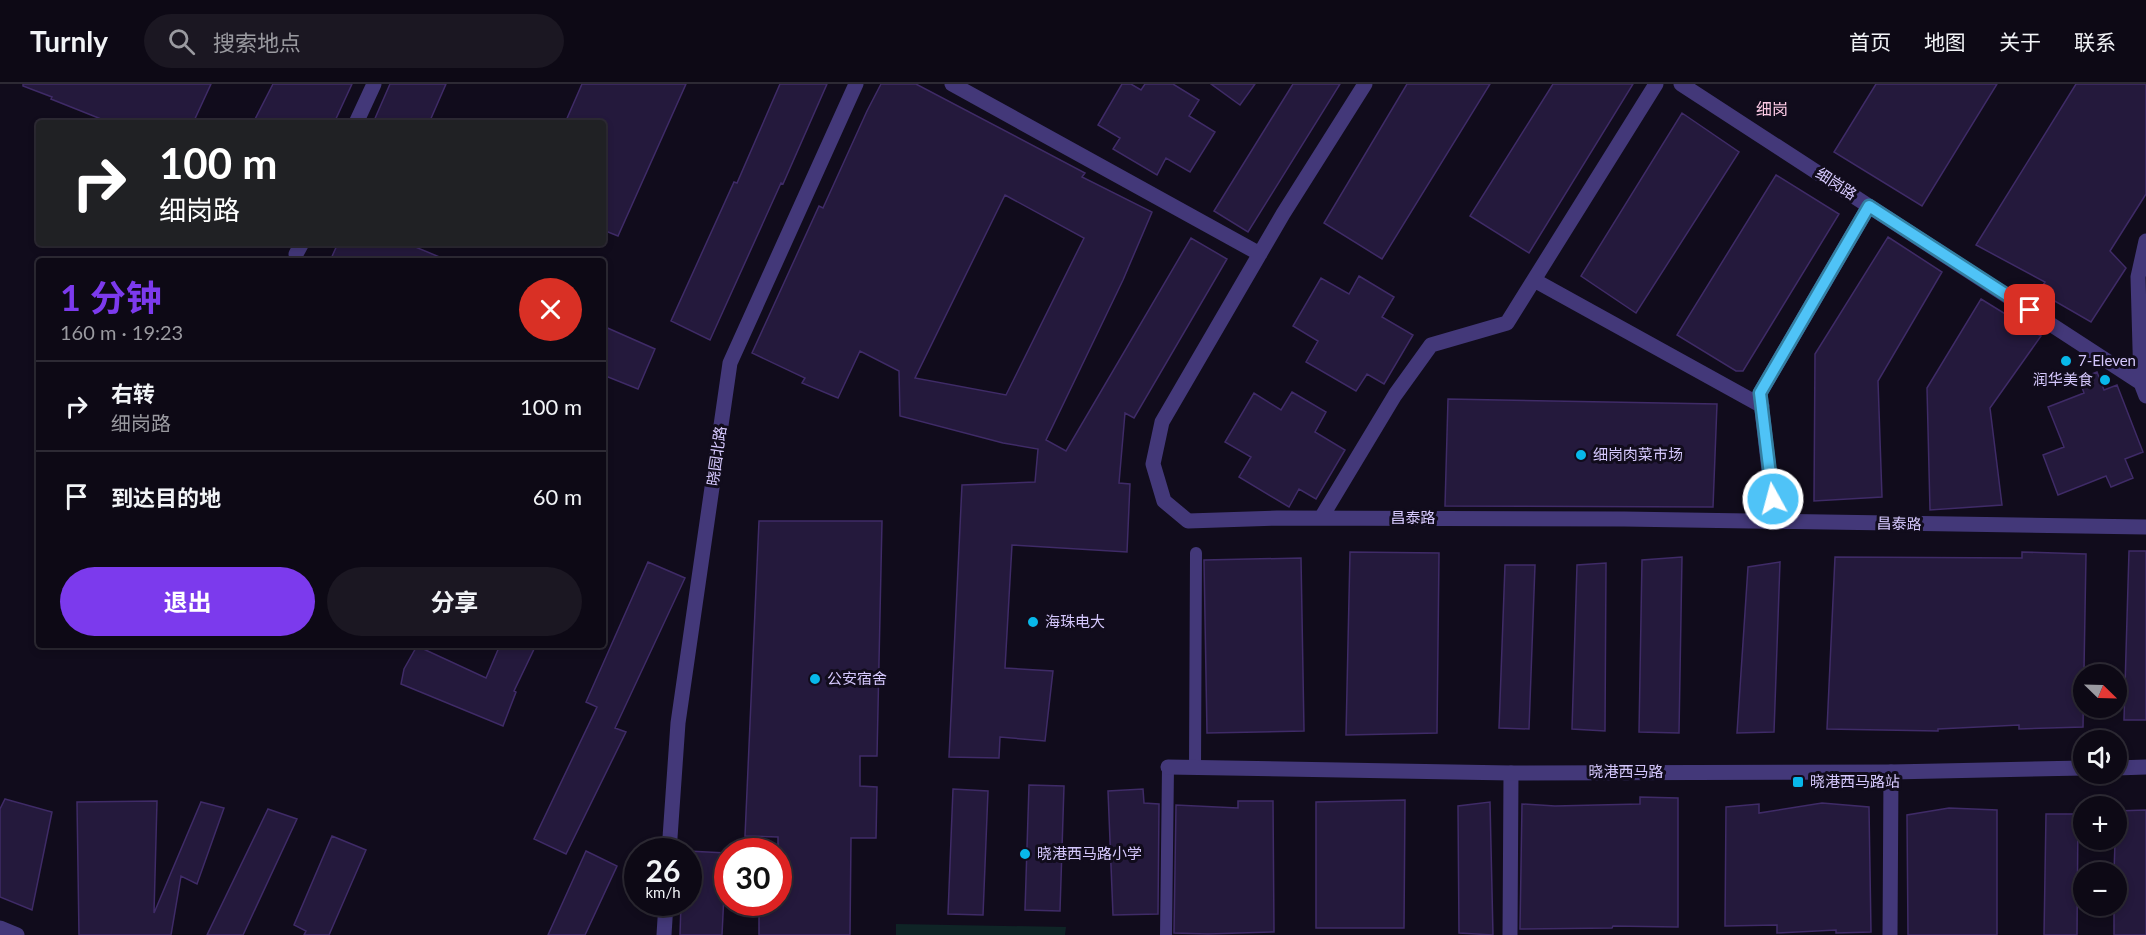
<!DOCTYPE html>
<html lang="zh">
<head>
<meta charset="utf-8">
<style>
  body { margin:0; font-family:Lato,"Noto Sans SC",sans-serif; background:#1b1722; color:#f1f3f6; height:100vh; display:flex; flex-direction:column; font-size:22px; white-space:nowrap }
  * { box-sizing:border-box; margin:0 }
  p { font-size:20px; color:#9a9aa0 }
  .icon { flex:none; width:33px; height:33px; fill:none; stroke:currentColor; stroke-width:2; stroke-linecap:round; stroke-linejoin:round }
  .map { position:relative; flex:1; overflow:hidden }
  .sheet { position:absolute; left:36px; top:174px; width:570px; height:390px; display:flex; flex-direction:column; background:#0d0915; border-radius:6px; box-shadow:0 3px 9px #0003,0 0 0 2px #2d2a34 }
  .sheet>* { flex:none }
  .top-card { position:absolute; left:36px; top:36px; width:570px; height:126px; border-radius:6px; box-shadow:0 3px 9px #0003,0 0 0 2px #2d2a34; background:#202124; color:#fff; overflow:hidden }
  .needle { width:39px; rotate:113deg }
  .buttons { position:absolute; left:2073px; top:580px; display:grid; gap:12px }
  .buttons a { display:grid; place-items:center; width:54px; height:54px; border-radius:50%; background:#0d0915; box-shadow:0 3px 9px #0003,0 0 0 2px #2d2a34; font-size:30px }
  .speed { position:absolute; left:624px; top:754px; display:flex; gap:12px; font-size:30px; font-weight:700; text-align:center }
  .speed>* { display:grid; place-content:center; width:78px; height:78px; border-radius:50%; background:#0d0915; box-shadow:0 3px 9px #0003,0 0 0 2px #2d2a34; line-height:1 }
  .speed small { font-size:15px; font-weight:400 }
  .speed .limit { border:9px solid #d22; background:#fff; color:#111 }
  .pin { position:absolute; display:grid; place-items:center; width:51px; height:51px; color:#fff; margin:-26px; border-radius:12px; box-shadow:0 3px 9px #0006 }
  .me { position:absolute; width:66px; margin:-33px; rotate:353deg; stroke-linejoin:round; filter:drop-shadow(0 0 4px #0008) }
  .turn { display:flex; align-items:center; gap:21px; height:126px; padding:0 24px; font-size:27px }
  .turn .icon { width:78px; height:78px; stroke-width:2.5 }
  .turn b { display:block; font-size:42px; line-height:51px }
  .round { display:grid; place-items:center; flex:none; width:63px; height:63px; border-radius:32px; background:#1b1722 }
  .summary { display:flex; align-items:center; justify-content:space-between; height:102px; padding:0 24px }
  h1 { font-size:36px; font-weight:700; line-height:45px; color:#7c3aed }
  .primary-button { display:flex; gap:12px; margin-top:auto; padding:12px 24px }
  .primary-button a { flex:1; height:69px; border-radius:36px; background:#7c3aed; color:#fff; font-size:24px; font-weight:700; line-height:69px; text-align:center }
  .primary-button a+a { background:#1b1722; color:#f1f3f6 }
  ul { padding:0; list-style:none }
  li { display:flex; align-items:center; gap:18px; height:90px; padding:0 24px; border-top:2px solid #2d2a34 }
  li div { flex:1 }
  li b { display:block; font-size:22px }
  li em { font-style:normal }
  header { display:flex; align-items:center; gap:36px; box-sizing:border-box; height:84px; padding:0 30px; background:#0d0915; border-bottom:2px solid #2d2a34 }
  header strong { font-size:28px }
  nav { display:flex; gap:33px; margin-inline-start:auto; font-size:21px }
  .search { width:420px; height:54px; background:#1b1722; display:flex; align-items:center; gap:15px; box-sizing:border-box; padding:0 21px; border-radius:33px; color:#9a9aa0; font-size:22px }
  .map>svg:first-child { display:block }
  .green { fill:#0f2426 }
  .building { fill:#24193c; stroke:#3f2b67; stroke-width:1.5; fill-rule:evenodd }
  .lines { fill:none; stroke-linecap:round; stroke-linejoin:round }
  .service { stroke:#433879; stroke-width:12 }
  .minor { stroke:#433879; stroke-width:15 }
  .tertiary { stroke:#433879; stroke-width:15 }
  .route-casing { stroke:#337fa1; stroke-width:15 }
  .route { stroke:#4fc3f7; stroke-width:10 }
  .poi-dot { fill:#08b8ea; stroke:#110c1c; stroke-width:2 }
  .labels { text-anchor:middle; stroke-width:6; stroke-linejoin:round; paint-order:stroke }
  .street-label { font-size:15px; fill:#d5c8fd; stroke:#110c1c }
  .poi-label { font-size:15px; fill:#d5c8fd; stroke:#110c1c; text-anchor:start }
  .neighbourhood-label { font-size:16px; fill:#fdcae5; stroke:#110c1c }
</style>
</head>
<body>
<header>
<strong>Turnly</strong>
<div class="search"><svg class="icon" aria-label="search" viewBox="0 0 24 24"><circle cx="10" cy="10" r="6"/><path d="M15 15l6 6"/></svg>搜索地点</div>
<nav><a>首页</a><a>地图</a><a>关于</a><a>联系</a></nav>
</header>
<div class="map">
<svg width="2146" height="851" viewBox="0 0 2146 851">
  <rect width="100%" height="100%" fill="#110c1c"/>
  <path class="green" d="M 896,840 L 1066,843 L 1065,851 L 896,851 Z"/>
  <path class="building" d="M 23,0 L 211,0 L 193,39 L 111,39 L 51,15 L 52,13 L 23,2 Z
    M 273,0 L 352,0 L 334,39 L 253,39 Z
    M 390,0 L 446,0 L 429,39 L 373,39 Z
    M 582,0 L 686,0 L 618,152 L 603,146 L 603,39 L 565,39 Z
    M 780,0 L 827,0 L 783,100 L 781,99 L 710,256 L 671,237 L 734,98 L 737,99 Z
    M 881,0 L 916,0 L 1085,89 L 1082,93 L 1152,128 L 1123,196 L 1046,356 L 1066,367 L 1191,154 L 1227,175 L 1134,334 L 1125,329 L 1119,399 L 1130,400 L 1127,468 L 1012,461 L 1005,584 L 1053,587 L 1045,657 L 1000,653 L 999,674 L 949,673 L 962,401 L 1035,398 L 1038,365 L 1003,359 L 900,332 L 899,287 L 860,267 L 838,314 L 802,299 L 805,294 L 752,269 L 819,122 L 823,124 L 867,27 ZM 1005,111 L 1084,154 L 1006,311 L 915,294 Z
    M 1122,0 L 1131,0 L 1141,6 L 1145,0 L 1173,0 L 1199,16 L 1189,32 L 1215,48 L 1190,88 L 1166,74 L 1157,91 L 1113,65 L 1120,54 L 1098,41 Z
    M 1211,0 L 1255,0 L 1240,21 Z
    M 1293,0 L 1340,0 L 1248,148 L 1214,127 Z
    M 1407,0 L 1490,0 L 1382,175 L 1324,139 Z
    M 1553,0 L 1633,0 L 1529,169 L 1470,132 Z
    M 1876,0 L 1997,0 L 1922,122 L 1834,68 Z
    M 2076,0 L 2146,0 L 2146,110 L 2110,167 L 2126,184 L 2091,238 L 2039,208 L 2045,198 L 1976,161 Z
    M 1682,29 L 1739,68 L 1636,229 L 1581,192 Z
    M 1776,91 L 1839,130 L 1743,287 L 1736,287 L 1677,251 Z
    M 1888,153 L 1942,188 L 1878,297 L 1882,413 L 1814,417 L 1815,270 Z
    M 338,159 L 406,159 L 449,177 L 330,177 Z
    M 1359,192 L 1394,213 L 1382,233 L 1413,251 L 1384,300 L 1367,290 L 1356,307 L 1306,278 L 1318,257 L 1293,242 L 1321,194 L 1349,210 Z
    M 1981,215 L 2041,252 L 1990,324 L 2002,421 L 1930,426 L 1927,304 Z
    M 603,242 L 655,265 L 638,305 L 603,291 Z
    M 2097,288 L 2104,306 L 2117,301 L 2143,368 L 2125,375 L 2133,394 L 2111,403 L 2106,392 L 2058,411 L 2043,371 L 2064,363 L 2048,323 L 2084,309 L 2079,295 Z
    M 1292,308 L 1326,328 L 1315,348 L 1345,366 L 1316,415 L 1299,405 L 1289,423 L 1239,393 L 1251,373 L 1225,358 L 1254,309 L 1281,326 Z
    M 1448,315 L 1717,320 L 1713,423 L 1445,422 Z
    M 759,437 L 882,437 L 877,672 L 860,672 L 860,702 L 877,703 L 876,754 L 851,754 L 850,851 L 759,851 L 759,819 L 778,819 L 778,753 L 745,752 Z
    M 2129,467 L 2146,467 L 2146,636 L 2124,636 Z
    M 1350,468 L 1439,469 L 1437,649 L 1346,651 Z
    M 2022,468 L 2086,470 L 2083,643 L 2019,645 L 2019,641 L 1938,645 L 1938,647 L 1827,645 L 1835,473 L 2022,474 Z
    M 1682,473 L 1679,649 L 1639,648 L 1642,476 Z
    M 1301,474 L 1304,647 L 1207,649 L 1204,476 Z
    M 648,478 L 685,494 L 615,644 L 626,648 L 566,770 L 534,755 L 597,623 L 586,618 Z
    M 1780,478 L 1774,648 L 1737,649 L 1748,483 Z
    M 1606,479 L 1605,647 L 1572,645 L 1577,481 Z
    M 1505,481 L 1535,481 L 1529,645 L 1499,644 Z
    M 500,561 L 536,561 L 514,607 L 516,608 L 503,642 L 401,600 L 404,585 L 417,562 L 486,594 Z
    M 1029,701 L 1064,702 L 1060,827 L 1025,826 Z
    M 953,705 L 988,707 L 983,831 L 948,830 Z
    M 1143,705 L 1144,719 L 1159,720 L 1158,830 L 1113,831 L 1108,707 Z
    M 1640,713 L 1678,714 L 1678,843 L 1613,842 L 1612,844 L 1520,845 L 1522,720 L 1555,722 L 1640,720 Z
    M 5,715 L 52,728 L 32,826 L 0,813 L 0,725 Z
    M 1405,716 L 1404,844 L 1316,844 L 1316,718 Z
    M 157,717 L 154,829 L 201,718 L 224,724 L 197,800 L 181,792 L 171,851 L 79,851 L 77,718 Z
    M 1238,717 L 1273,717 L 1274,848 L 1208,850 L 1174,849 L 1176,721 L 1238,724 Z
    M 1490,718 L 1493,851 L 1459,849 L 1458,722 Z
    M 1822,719 L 1869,723 L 1871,848 L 1836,849 L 1836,846 L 1777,849 L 1777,841 L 1725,842 L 1726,723 L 1759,720 L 1759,729 Z
    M 1949,724 L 1997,726 L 1997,851 L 1908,851 L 1907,731 Z
    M 268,725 L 297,735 L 243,851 L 207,851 Z
    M 2146,726 L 2146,851 L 2114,851 L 2114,822 L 2116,822 L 2116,789 L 2114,789 L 2116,727 Z
    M 2046,730 L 2078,730 L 2077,851 L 2044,851 Z
    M 332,752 L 366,766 L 329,851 L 304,851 L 306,847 L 294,841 Z
    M 586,767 L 617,782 L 585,851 L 548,851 Z
    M 688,767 L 726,769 L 722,851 L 680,851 L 681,819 L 688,819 Z"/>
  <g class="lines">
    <path class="service" d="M 1195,683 L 1196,469
      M 1166,851 L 1168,683"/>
    <path class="minor" d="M 952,0 L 1260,170
      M 1365,0 L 1283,130 L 1162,338 L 1153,380 L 1164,417 L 1188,437 L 1277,434 L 1624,435 L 2146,443
      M 1681,0 L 2141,299
      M 356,39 L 374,0
      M 2146,157 L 2138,193 L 2141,299 L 2146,312
      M 296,170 L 302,159
      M 1534,196 L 1762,322
      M 1321,434 L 1395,311 L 1431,261 L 1507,239 L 1656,0
      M 1775,438 L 1760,309 L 1869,122
      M 0,844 L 17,851
      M 1510,851 L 1511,689
      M 1890,851 L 1891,688"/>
    <path class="tertiary" d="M 1168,683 L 1511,689 L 1891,688 L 2084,684
      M 2116,684 L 2146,683
      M 669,768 L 678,639 L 730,279 L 856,0
      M 664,851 L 666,819"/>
  </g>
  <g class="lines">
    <defs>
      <path id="route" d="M 1773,415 L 1760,309 L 1869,122 L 2030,226"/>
    </defs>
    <use href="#route" class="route-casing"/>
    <use href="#route" class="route"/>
  </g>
  <g class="poi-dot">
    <circle cx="2066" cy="277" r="6"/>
    <circle cx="2105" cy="296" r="6"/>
    <circle cx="1581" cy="371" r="6"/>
    <circle cx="1033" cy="538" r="6"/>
    <circle cx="815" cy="595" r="6"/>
    <rect x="1792" y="692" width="12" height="12" rx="3"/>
    <circle cx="1025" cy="770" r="6"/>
  </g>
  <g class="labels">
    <g class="street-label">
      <text transform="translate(1836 100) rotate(33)" y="5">细岗路</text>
      <text transform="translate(717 372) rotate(-82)" y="5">晓园北路</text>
      <text x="1413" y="439">昌泰路</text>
      <text transform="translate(1899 440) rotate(1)" y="5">昌泰路</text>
      <text x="1626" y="693">晓港西马路</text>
    </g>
    <g class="poi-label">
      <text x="2078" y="282">7-Eleven</text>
      <text x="2093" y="301" text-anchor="end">润华美食</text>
      <text x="1593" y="376">细岗肉菜市场</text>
      <text x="1045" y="543">海珠电大</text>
      <text x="827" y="600">公安宿舍</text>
      <text x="1810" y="703">晓港西马路站</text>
      <text x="1037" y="775">晓港西马路小学</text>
    </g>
    <g class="neighbourhood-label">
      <text x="1772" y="31">细岗</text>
    </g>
  </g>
</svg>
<div class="buttons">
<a><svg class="needle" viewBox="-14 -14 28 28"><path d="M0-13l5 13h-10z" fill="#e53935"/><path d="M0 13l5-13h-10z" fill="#9a9aa0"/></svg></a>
<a><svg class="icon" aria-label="sound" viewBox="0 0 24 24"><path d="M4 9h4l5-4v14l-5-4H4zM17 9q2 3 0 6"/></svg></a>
<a>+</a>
<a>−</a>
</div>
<div class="speed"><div>26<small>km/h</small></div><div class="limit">30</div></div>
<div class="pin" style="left:2030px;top:226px;background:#d93025"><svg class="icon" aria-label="arrive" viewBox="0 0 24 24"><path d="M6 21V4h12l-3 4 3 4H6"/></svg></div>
<svg class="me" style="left:1773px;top:415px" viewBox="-20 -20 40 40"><circle r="17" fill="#4fc3f7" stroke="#fff" stroke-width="3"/><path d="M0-11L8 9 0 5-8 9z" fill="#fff"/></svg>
<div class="top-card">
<div class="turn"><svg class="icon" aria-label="right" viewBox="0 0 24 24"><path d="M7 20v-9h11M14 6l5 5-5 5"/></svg><div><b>100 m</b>细岗路</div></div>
</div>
<section class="sheet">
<div class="summary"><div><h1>1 分钟</h1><p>160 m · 19:23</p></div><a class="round" style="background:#d93025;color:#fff"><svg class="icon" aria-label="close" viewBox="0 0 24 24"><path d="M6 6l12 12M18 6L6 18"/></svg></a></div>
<ul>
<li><svg class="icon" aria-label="right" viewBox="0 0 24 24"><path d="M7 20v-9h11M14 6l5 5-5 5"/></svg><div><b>右转</b><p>细岗路</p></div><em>100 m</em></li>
<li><svg class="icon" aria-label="arrive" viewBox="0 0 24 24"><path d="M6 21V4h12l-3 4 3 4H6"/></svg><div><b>到达目的地</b></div><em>60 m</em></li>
</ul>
<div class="primary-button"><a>退出</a><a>分享</a></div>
</section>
</div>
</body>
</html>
